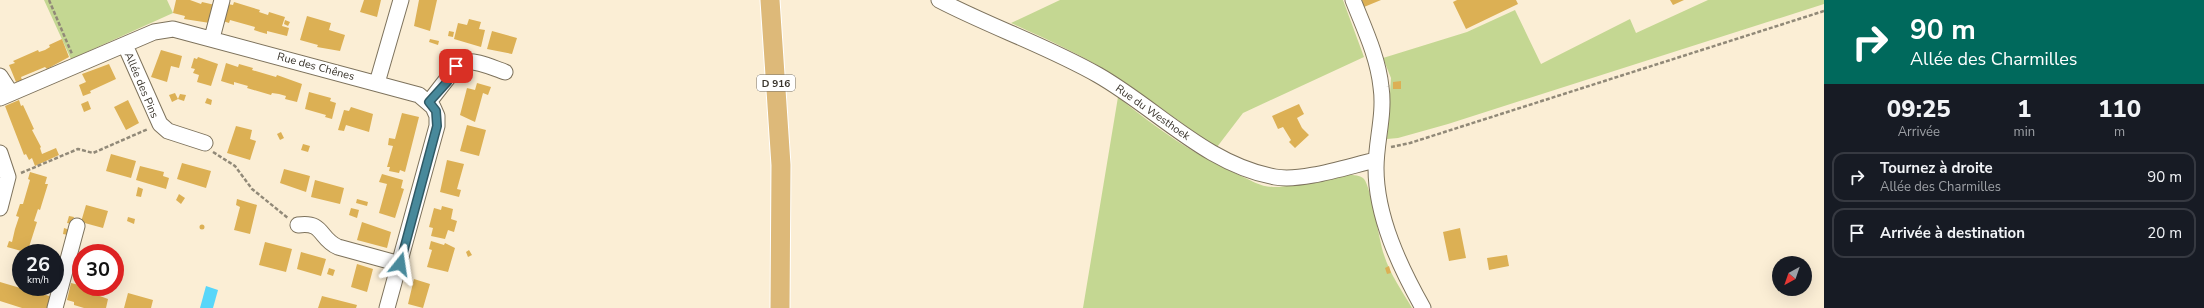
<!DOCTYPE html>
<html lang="fr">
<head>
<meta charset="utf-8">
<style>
  body { margin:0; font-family:"Nunito Sans",sans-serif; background:#242831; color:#f1f3f6; height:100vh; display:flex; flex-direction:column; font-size:15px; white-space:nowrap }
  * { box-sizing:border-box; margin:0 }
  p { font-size:13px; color:#9ea1a6 }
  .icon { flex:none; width:22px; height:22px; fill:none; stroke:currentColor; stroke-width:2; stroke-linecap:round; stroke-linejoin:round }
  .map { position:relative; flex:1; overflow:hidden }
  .panel { display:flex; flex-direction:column; background:#171b24; width:380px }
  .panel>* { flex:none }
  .guide { background:#00695c; color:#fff; overflow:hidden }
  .needle { width:26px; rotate:220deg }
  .buttons { position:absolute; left:1772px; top:256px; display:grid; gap:8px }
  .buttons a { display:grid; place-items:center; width:40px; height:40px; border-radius:50%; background:#171b24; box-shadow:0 4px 16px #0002; font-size:20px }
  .speed { position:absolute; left:12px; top:244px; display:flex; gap:8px; font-size:20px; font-weight:700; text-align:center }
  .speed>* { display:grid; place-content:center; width:52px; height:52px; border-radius:50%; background:#171b24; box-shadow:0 4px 16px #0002; line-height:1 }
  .speed small { font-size:10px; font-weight:400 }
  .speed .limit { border:6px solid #d22; background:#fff; color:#111 }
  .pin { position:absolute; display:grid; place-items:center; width:34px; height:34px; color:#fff; margin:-17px; border-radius:8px; box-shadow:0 2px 6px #0006 }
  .me { position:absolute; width:44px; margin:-22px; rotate:15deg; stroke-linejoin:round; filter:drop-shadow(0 0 3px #0008) }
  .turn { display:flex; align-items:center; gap:14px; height:84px; padding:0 20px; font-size:18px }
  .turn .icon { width:52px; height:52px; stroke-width:2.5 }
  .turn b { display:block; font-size:28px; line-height:34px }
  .eta { display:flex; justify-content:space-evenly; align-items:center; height:68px; text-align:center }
  .eta b { font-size:24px; font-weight:800; line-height:28px }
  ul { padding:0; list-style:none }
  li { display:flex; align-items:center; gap:12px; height:50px; margin:0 8px 6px; padding:0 12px; border:2px solid #363941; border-radius:12px }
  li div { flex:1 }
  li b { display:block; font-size:15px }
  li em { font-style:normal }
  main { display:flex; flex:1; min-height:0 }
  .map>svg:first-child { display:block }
  .green { fill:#c4d792 }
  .water { fill:#58d6f9 }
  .building { fill:#dcb054 }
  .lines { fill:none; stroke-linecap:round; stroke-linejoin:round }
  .minor-casing { stroke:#7d725c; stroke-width:17 }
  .major-casing { stroke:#fff; stroke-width:21 }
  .path { stroke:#918978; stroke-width:2.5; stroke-dasharray:4 2; stroke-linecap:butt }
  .minor { stroke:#fff; stroke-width:15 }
  .major { stroke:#ddb979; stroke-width:19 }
  .route-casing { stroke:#2f5965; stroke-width:10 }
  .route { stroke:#48899b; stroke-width:7 }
  .labels { text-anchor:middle; stroke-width:4; stroke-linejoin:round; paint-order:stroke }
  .shield { fill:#fff; stroke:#74716b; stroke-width:1 }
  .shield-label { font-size:10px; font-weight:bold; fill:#39342b }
  .street-label { font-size:11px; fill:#39342b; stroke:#fff }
</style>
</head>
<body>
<main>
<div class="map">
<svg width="1824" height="308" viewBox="0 0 1824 308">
  <rect width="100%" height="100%" fill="#fbeed5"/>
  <path class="green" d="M 44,0 L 167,0 L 173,13 L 71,59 Z
    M 1060,0 L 1343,0 L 1364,57 L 1243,113 L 1217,147 C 1181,124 1148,97 1112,74 C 1080,54 1046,39 1011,23 Z
    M 1708,0 L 1824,0 L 1824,4 L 1448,124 L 1398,138 L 1387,139 L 1391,78 L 1383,58 L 1467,32 L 1515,10 L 1541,64 L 1630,19 L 1636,33 Z
    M 1118,97 C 1156,128 1194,155 1239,175 C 1250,180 1261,187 1273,187 C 1292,189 1353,166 1364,179 C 1371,187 1379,240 1384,255 C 1390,274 1402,291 1412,308 L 1083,308 Z"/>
  <path class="water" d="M 206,286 L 218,290 L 213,308 L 200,308 Z"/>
  <path class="building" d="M 176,0 L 190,0 L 201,4 L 202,2 L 215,5 L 210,23 L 184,19 L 185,16 L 173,13 Z
    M 364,0 L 381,0 L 377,17 L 360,12 Z
    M 419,0 L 437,0 L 430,31 L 414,26 Z
    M 1362,0 L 1381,0 L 1364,7 Z
    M 1457,0 L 1516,0 L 1518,4 L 1466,29 L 1453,2 Z
    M 1670,0 L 1684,0 L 1673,5 Z
    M 234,2 L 260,10 L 259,12 L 268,15 L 269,12 L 285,17 L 282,26 L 289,28 L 287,36 L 267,31 L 267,34 L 260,32 L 254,30 L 255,27 L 230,20 L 229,23 L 223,21 L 228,4 L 233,5 Z
    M 307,16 L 331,23 L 329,30 L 345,35 L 340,51 L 317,47 L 318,45 L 300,40 Z
    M 469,19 L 481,22 L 479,29 L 485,30 L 481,47 L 454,39 L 458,23 L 467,25 Z
    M 285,20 L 290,22 L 288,26 L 284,24 Z
    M 449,31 L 454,32 L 453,37 L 448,36 Z
    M 492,31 L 517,38 L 512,54 L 487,49 Z
    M 62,39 L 69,57 L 47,69 L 45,67 L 21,77 L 22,80 L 16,82 L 9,65 L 15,63 L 13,61 L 38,50 L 39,52 L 45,50 L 50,47 L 49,45 Z
    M 430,39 L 439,41 L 438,45 L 429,42 Z
    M 161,50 L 182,56 L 179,68 L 171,66 L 167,82 L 151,77 Z
    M 198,57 L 218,64 L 211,86 L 197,82 L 199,75 L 193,73 L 195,69 L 191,68 L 194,58 L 197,59 Z
    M 226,63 L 238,67 L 239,64 L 253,68 L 252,70 L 276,77 L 277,75 L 302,84 L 297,102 L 285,99 L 286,96 L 279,94 L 272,93 L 271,95 L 247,88 L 248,86 L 234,82 L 234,85 L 221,81 Z
    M 109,64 L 116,79 L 90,91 L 91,93 L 83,96 L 79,85 L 86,82 L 82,74 Z
    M 1401,81 L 1401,89 L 1393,89 L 1393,82 Z
    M 477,83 L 491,87 L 488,95 L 483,93 L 475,122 L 460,115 L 467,88 L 475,90 Z
    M 309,92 L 331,98 L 330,101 L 336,103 L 332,119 L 325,117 L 326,115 L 305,109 Z
    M 175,93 L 178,99 L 172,102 L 169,95 Z
    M 180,94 L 186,95 L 184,101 L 178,99 Z
    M 207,98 L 212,100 L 211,105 L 205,103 Z
    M 19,100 L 21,106 L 23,105 L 34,129 L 32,130 L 41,147 L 40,148 L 42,154 L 56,148 L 59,155 L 35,166 L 32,158 L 29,160 L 26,154 L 24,155 L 5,106 Z
    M 128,100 L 139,123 L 126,130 L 114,107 Z
    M 88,101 L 91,109 L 84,112 L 81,104 Z
    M 1299,104 L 1304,114 L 1297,118 L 1302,128 L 1309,135 L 1295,148 L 1289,142 L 1291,140 L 1283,127 L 1278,129 L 1272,116 Z
    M 351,107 L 373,114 L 369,132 L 346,125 L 344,131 L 338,130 L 344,110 L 349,111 Z
    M 402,113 L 419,117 L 405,172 L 400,170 L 399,173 L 389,171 L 390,167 L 387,167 L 393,146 L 388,145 L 389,138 L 395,139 Z
    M 467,125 L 486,130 L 479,156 L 460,151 Z
    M 236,126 L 252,130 L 250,139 L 256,141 L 250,160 L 227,153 Z
    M 281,132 L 284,138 L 280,140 L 277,134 Z
    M 303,144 L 310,146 L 308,152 L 301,150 Z
    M 111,154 L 136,161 L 131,178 L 106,171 Z
    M 447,160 L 464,164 L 457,189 L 461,190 L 459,197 L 440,192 Z
    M 182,163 L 211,171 L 206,188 L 177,179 Z
    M 140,166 L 164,172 L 163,176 L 169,178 L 166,189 L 136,180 Z
    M 284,169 L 310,176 L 306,192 L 280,183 Z
    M 30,172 L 47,177 L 45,184 L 48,184 L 40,210 L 38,209 L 34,221 L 37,222 L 29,247 L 27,246 L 25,252 L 7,247 L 9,241 L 12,242 L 15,229 L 19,217 L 16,216 L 20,204 L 23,204 L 30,180 L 28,179 Z
    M 382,174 L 403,180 L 401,188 L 404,189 L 395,218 L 379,213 L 387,184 L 379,182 Z
    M 315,180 L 344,188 L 340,204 L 311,197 Z
    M 138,187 L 143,189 L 141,197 L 136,196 Z
    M 179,194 L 185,198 L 181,204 L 176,200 Z
    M 237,199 L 257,205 L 250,234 L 234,230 L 240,207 L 236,205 Z
    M 357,199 L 368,202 L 367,206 L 356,203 Z
    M 86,205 L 108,211 L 103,228 L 81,222 Z
    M 442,206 L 453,209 L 451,219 L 457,221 L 454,232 L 448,230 L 445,239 L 431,236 L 433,228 L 429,227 L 434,208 L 441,210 Z
    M 351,208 L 359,210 L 357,218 L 349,215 Z
    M 69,216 L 74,217 L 72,224 L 67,223 Z
    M 128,217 L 135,219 L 134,224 L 127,221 Z
    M 362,222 L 391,232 L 387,248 L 357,240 Z
    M199.5 227a2.5 2.5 0 1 1 5 0a2.5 2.5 0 1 1-5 0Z
    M 64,228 L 70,230 L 68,235 L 63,234 Z
    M 1460,228 L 1466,258 L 1449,261 L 1443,232 Z
    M 431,241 L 444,245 L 445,243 L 455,248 L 448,272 L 427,267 L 432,250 L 429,249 Z
    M 265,242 L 292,249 L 286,272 L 259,265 Z
    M 469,250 L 472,255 L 468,257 L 466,252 Z
    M 301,252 L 326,259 L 321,276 L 297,269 Z
    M 1507,255 L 1509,266 L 1489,270 L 1487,258 Z
    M 74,258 L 81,260 L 80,272 L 71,270 Z
    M 357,264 L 373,269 L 367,292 L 351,287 Z
    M 1389,266 L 1391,273 L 1387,274 L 1385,268 Z
    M 329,268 L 335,270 L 333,276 L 327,274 Z
    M 414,279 L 430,284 L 423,308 L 408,304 Z
    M 0,282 L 27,290 L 26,292 L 39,296 L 40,293 L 52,297 L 49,308 L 22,308 L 0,301 Z
    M 71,283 L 79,285 L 80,289 L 80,287 L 90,287 L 89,292 L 108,299 L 106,308 L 84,308 L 74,305 L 74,302 L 67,300 Z
    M 128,293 L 153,300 L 151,308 L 124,308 Z
    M 322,296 L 357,305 L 356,308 L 318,308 Z"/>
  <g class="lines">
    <defs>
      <path id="minor" d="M 939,0 C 991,27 1047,46 1098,75 C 1156,108 1207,165 1275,177 C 1302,182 1349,166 1376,160
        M 1353,0 C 1364,28 1378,57 1381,87 C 1385,114 1376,141 1376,168 C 1376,217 1400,267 1423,308
        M 212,38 L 222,0
        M 125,45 L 160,124 L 168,131 L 205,143
        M 0,76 L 11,93
        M 377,83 L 401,0
        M 0,98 L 154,32 L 173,29 L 419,95 L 433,107 L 437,116 L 437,126 L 387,308
        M 429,102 C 434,96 459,62 463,62 C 475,59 493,68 505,72
        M 0,153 L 8,177 L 0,208
        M 298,225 C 324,221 319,239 338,247 L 400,264
        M 55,308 L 77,226"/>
      <path id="major" d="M 770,0 L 781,165 L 780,308"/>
    </defs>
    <use href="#minor" class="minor-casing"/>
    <use href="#major" class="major-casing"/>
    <path class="path" d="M 49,0 L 72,54
      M 1391,147 L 1410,143 L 1824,11
      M 213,152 L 235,166 L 252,189 L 288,218
      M 21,173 L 78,149 L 93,153 L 148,129"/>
    <use href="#minor" class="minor"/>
    <use href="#major" class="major"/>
  </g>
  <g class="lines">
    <defs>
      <path id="route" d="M 400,264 L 437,126 L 436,111 L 429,102 L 447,82 L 456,66"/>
    </defs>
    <use href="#route" class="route-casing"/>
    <use href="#route" class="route"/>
  </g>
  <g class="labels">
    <rect class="shield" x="757" y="75" width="38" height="16" rx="3"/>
    <g class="shield-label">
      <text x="776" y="87">D 916</text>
    </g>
    <g class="street-label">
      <text transform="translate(316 66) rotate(15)" y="4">Rue des Chênes</text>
      <text transform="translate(142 85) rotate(67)" y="4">Allée des Pins</text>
      <text transform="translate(1153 112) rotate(35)" y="4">Rue du Westhoek</text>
    </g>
  </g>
</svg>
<div class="buttons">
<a><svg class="needle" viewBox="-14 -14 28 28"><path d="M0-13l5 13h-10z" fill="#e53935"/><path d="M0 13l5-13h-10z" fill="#9ea1a6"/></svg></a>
</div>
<div class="speed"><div>26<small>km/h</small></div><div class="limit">30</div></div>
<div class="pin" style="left:456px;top:66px;background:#d93025"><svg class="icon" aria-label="arrive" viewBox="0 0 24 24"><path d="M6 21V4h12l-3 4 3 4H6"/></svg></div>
<svg class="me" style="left:400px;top:264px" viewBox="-20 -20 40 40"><path d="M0-17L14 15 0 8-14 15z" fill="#48899b" stroke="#fff" stroke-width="4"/></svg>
</div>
<section class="panel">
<div class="guide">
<div class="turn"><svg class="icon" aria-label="right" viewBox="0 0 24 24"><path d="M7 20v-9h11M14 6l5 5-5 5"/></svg><div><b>90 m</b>Allée des Charmilles</div></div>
</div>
<div class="eta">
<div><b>09:25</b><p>Arrivée</p></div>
<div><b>1</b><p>min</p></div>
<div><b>110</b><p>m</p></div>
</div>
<ul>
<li><svg class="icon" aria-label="right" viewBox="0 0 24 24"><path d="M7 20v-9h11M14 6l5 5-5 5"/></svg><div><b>Tournez à droite</b><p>Allée des Charmilles</p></div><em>90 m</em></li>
<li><svg class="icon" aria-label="arrive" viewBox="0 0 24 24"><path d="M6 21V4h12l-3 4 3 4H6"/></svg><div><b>Arrivée à destination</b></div><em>20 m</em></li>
</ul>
</section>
</main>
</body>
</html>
